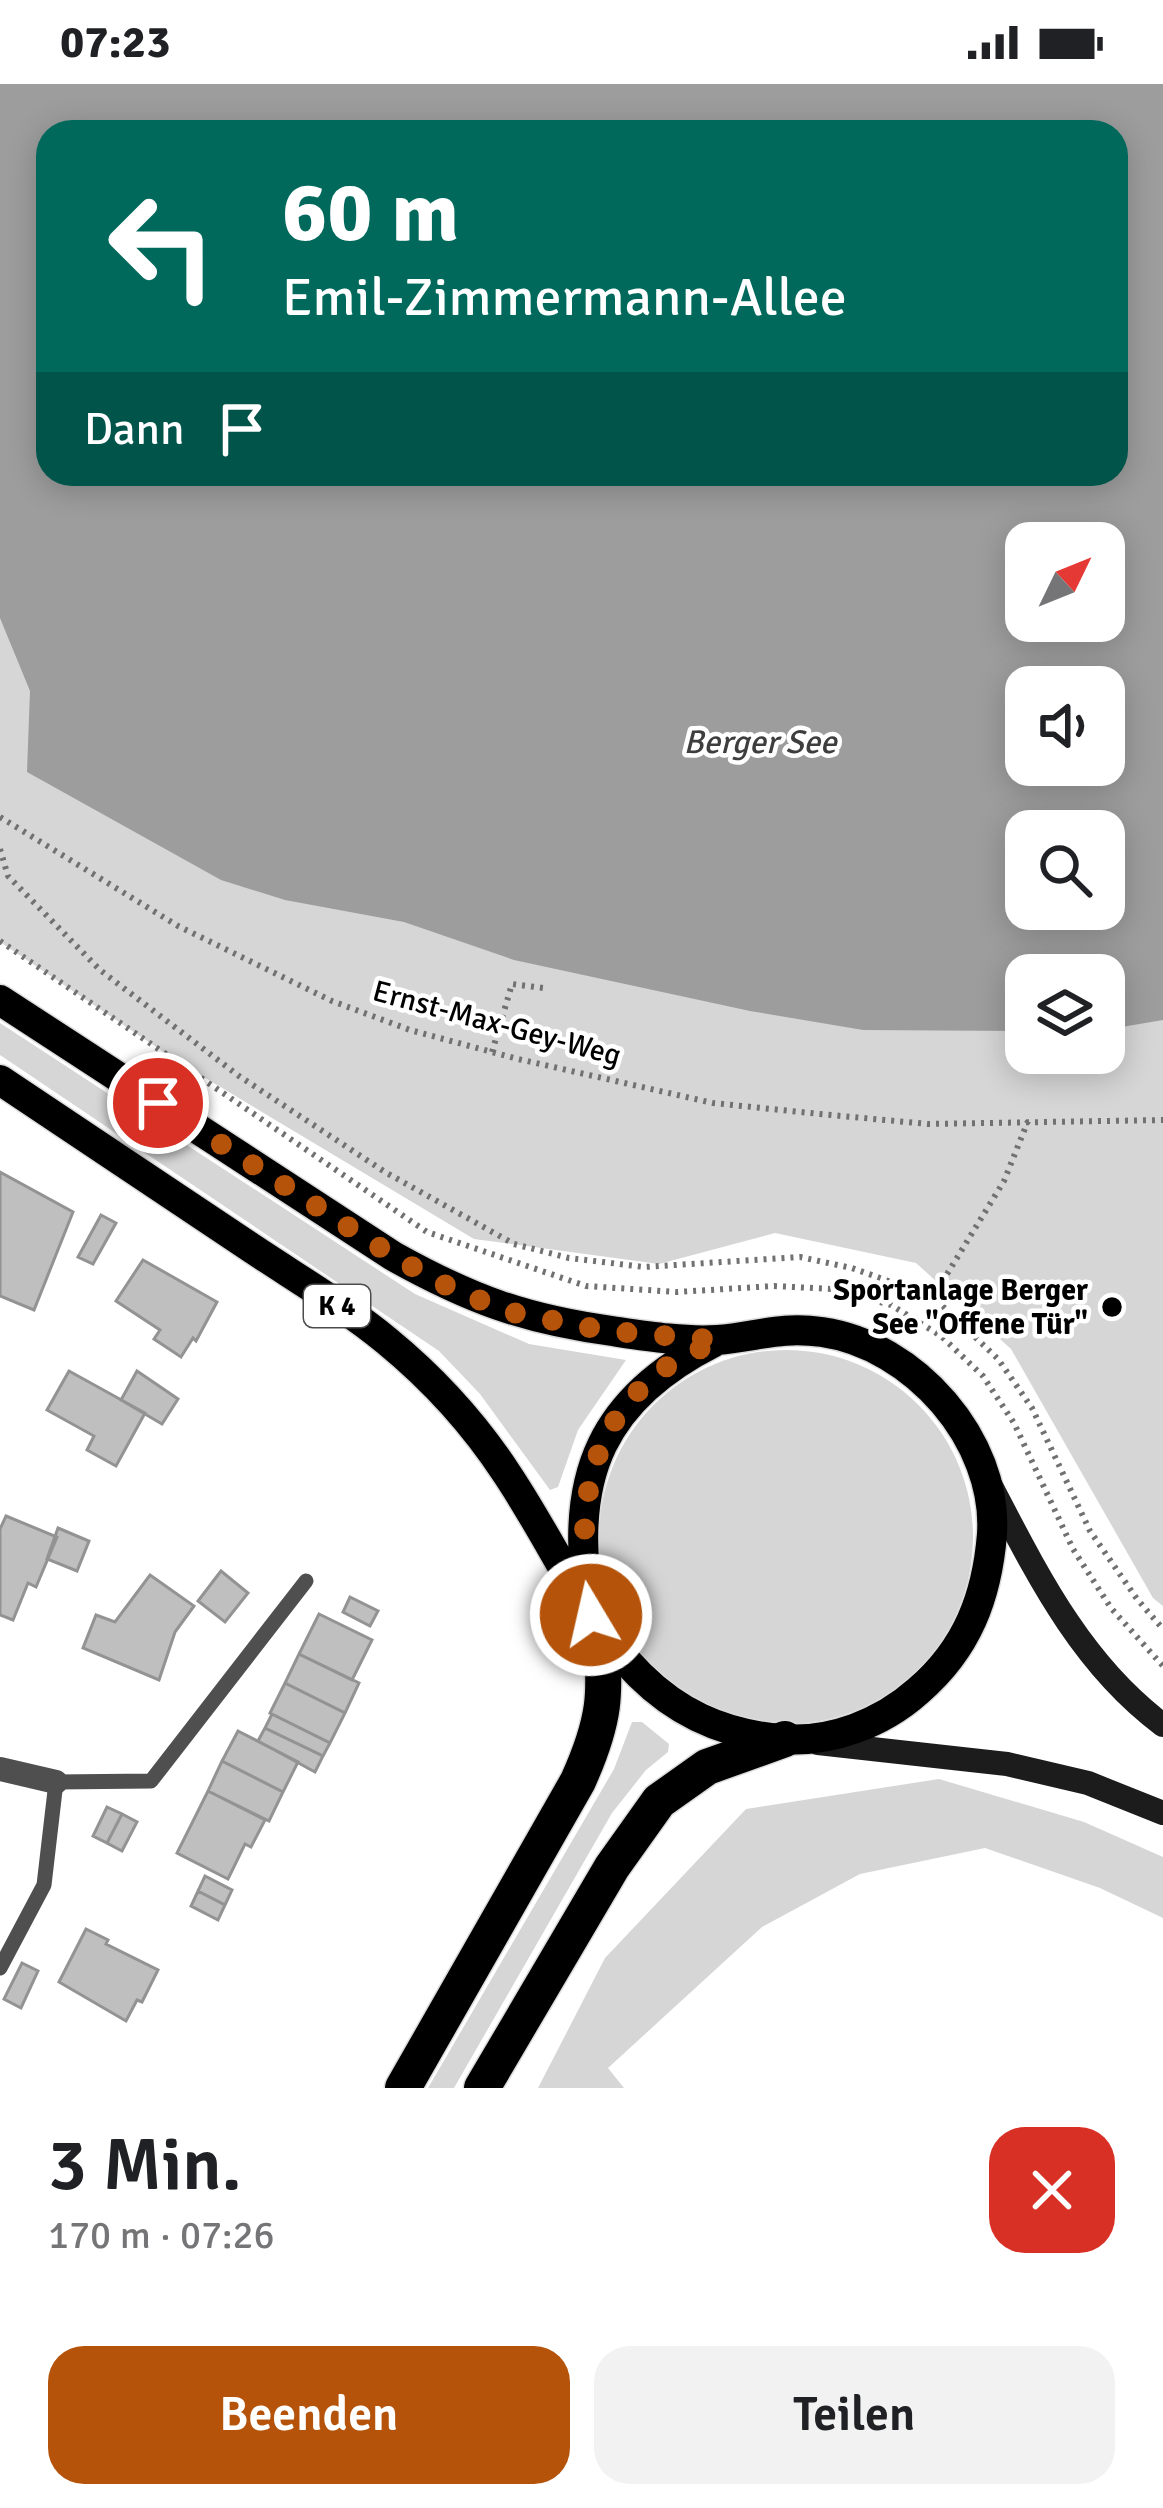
<!DOCTYPE html>
<html lang="de">
<head>
<meta charset="utf-8">
<style>
  body { margin:0; font-family:Signika,sans-serif; background:#f2f2f2; color:#202124; height:100vh; display:flex; flex-direction:column; font-size:45px; white-space:nowrap }
  * { box-sizing:border-box; margin:0 }
  p { font-size:39px; color:#757577 }
  .icon { flex:none; width:66px; height:66px; fill:none; stroke:currentColor; stroke-width:2; stroke-linecap:round; stroke-linejoin:round }
  .map { position:relative; height:2004px; overflow:hidden }
  .drawer { display:flex; flex-direction:column; background:#fff; flex:1 }
  .drawer>* { flex:none }
  .guide { position:absolute; left:36px; top:36px; width:1092px; height:366px; border-radius:36px; box-shadow:0 6px 30px #0003; background:#00695c; color:#fff; overflow:hidden }
  .needle { width:78px; rotate:47deg }
  .buttons { position:absolute; left:1005px; top:438px; display:grid; gap:24px }
  .buttons a { display:grid; place-items:center; width:120px; height:120px; border-radius:24px; background:#fff; box-shadow:0 6px 30px #0003; font-size:60px }
  .pin { position:absolute; display:grid; place-items:center; width:102px; height:102px; color:#fff; margin:-51px; border:6px solid #fff; border-radius:50%; box-shadow:0 3px 12px #0007 }
  .me { position:absolute; width:132px; margin:-66px; rotate:351deg; stroke-linejoin:round; filter:drop-shadow(0 0 9px #0008) }
  .turn { display:flex; align-items:center; gap:42px; height:252px; padding:0 48px; font-size:54px }
  .turn .icon { width:156px; height:156px; stroke-width:2.5 }
  .turn b { display:block; font-size:84px; line-height:102px }
  .then { display:flex; align-items:center; height:114px; padding:0 48px; background:#0003; gap:24px; font-size:45px }
  .round { display:grid; place-items:center; flex:none; width:126px; height:126px; border-radius:36px; background:#f2f2f2 }
  .summary { display:flex; align-items:center; justify-content:space-between; height:204px; padding:0 48px }
  h1 { font-size:72px; font-weight:600; line-height:90px }
  .cta { display:flex; gap:24px; margin-top:auto; padding:24px 48px }
  .cta a { flex:1; height:138px; border-radius:36px; background:#b45309; color:#fff; font-size:48px; font-weight:600; line-height:138px; text-align:center }
  .cta a+a { background:#f2f2f2; color:#202124 }
  .status { display:flex; justify-content:space-between; align-items:center; height:84px; padding:0 60px; background:#fff; direction:ltr }
  .status svg { height:33px; fill:currentColor }
  .map>svg:first-child { display:block }
  .green { fill:#d6d6d6; fill-rule:evenodd }
  .water { fill:#9d9d9d; fill-rule:evenodd }
  .building { fill:#bfbfbf; stroke:#939393; stroke-width:3 }
  .lines { fill:none; stroke-linecap:round; stroke-linejoin:round }
  .primary-casing { stroke:#dbdbdb; stroke-width:33 }
  .motorway-casing { stroke:#dbdbdb; stroke-width:39 }
  .path { stroke:#717171; stroke-width:6; stroke-dasharray:3 6; stroke-linecap:butt }
  .service { stroke:#4f4f4f; stroke-width:15 }
  .minor { stroke:#4f4f4f; stroke-width:24 }
  .secondary { stroke:#1c1c1c; stroke-width:24 }
  .primary { stroke:#000; stroke-width:30 }
  .motorway { stroke:#000; stroke-width:36 }
  .route { stroke:#b45309; stroke-width:21; stroke-dasharray:0 37.8 }
  .poi-dot { fill:#000; stroke:#fff; stroke-width:4.5 }
  .labels { text-anchor:middle; stroke-width:9; stroke-linejoin:round; paint-order:stroke }
  .shield { fill:#fff; stroke:#4c4c4c; stroke-width:3 }
  .shield-label { font-size:27px; font-weight:bold; fill:#000 }
  .street-label { font-size:30px; fill:#000; stroke:#fff }
  .poi-label { font-size:30px; font-weight:bold; fill:#000; stroke:#fff; text-anchor:end }
  .water-label { font-size:33px; font-style:italic; fill:#3e3e3e; stroke:#fff }
</style>
</head>
<body>
<div class="status"><b>07:23</b><svg viewBox="0 0 49 12"><path d="M0 12V9h3v3zM5 12V6h3v6zM10 12V3h3v9zM15 12V0h3v12zM26 1h20v11H26zM47 4h2v5h-2z"/></svg></div>
<div class="map">
<svg width="1163" height="2004" viewBox="0 0 1163 2004">
  <rect width="100%" height="100%" fill="#fff"/>
  <path class="green" d="M 0,0 L 1163,0 L 1163,1522 L 1153,1514 L 1011,1265 L 916,1179 L 775,1149 L 659,1180 L 474,1155 L 177,977 L 0,858 ZM 48,48 L 1116,48 L 1116,390 L 48,390 ZM 1026,459 L 1104,459 L 1104,537 L 1026,537 ZM 1026,603 L 1104,603 L 1104,681 L 1026,681 ZM 1026,747 L 1104,747 L 1104,825 L 1026,825 ZM 1026,891 L 1104,891 L 1104,969 L 1026,969 Z
    M 0,939 L 415,1210 L 529,1260 L 626,1276 L 578,1346 L 558,1403 L 550,1406 L 480,1310 L 439,1267 L 0,971 Z
    M599 1453a187 187 0 1 1 374 0a187 187 0 1 1-374 0Z
    M 632,1638 L 642,1638 L 669,1660 L 668,1668 L 646,1686 L 612,1729 L 454,2004 L 428,2004 L 614,1685 Z
    M 939,1695 L 1084,1738 L 1163,1773 L 1163,1834 L 1100,1804 L 985,1764 L 860,1790 L 762,1843 L 608,1984 L 624,2004 L 538,2004 L 605,1874 L 746,1725 Z"/>
  <path class="water" d="M 0,0 L 1163,0 L 1163,936 L 1104,946 L 1104,891 L 1026,891 L 1026,947 L 863,946 L 750,927 L 514,876 L 404,838 L 285,816 L 221,796 L 27,688 L 30,607 L 0,534 ZM 48,48 L 1116,48 L 1116,390 L 48,390 ZM 1026,459 L 1104,459 L 1104,537 L 1026,537 ZM 1026,603 L 1104,603 L 1104,681 L 1026,681 ZM 1026,747 L 1104,747 L 1104,825 L 1026,825 Z"/>
  <path class="building" d="M 0,1088 L 73,1128 L 34,1226 L 0,1212 Z
    M 101,1131 L 116,1139 L 93,1180 L 78,1173 Z
    M 143,1176 L 217,1218 L 196,1257 L 193,1254 L 181,1273 L 154,1255 L 160,1246 L 116,1217 Z
    M 69,1287 L 145,1329 L 116,1382 L 87,1366 L 94,1352 L 47,1326 Z
    M 137,1287 L 178,1315 L 162,1340 L 121,1316 Z
    M 6,1432 L 57,1453 L 36,1503 L 28,1499 L 13,1536 L 0,1531 L 0,1445 Z
    M 58,1444 L 89,1457 L 77,1487 L 47,1475 Z
    M 221,1487 L 248,1509 L 225,1538 L 198,1517 Z
    M 150,1491 L 194,1522 L 175,1548 L 159,1596 L 83,1564 L 96,1531 L 115,1538 Z
    M 350,1513 L 378,1527 L 370,1542 L 343,1528 Z
    M 319,1530 L 372,1556 L 352,1596 L 299,1570 Z
    M 299,1570 L 359,1599 L 345,1629 L 285,1599 Z
    M 285,1599 L 345,1629 L 330,1659 L 270,1629 Z
    M 272,1630 L 330,1659 L 323,1672 L 265,1644 Z
    M 265,1644 L 323,1672 L 315,1688 L 258,1657 Z
    M 238,1647 L 298,1678 L 283,1708 L 222,1677 Z
    M 222,1677 L 283,1708 L 269,1737 L 208,1707 Z
    M 208,1707 L 265,1736 L 251,1763 L 245,1760 L 228,1795 L 177,1769 Z
    M 107,1723 L 122,1730 L 107,1759 L 93,1752 Z
    M 122,1730 L 137,1738 L 122,1767 L 107,1759 Z
    M 205,1792 L 232,1806 L 225,1821 L 198,1807 Z
    M 198,1807 L 225,1821 L 218,1836 L 191,1822 Z
    M 86,1845 L 108,1856 L 106,1860 L 158,1886 L 142,1918 L 137,1916 L 126,1937 L 59,1898 Z
    M 22,1879 L 38,1887 L 21,1924 L 4,1915 Z"/>
  <g class="lines">
    <defs>
      <path id="primary" d="M 0,916 L 393,1172 C 470,1215 524,1235 612,1247 C 646,1252 683,1258 717,1256 C 757,1253 779,1242 822,1248 C 914,1261 998,1356 992,1450 C 987,1513 967,1565 918,1607 C 882,1639 831,1659 782,1655 C 622,1643 584,1505 507,1390 C 475,1341 432,1294 387,1257 C 343,1221 293,1192 247,1161 C 165,1106 82,1051 0,996
        M 588,1513 C 569,1391 603,1314 714,1258"/>
      <path id="motorway" d="M 403,2004 L 578,1697 C 605,1637 607,1610 600,1544
        M 482,2004 L 612,1783 L 659,1717 L 707,1683 L 785,1655"/>
    </defs>
    <use href="#primary" class="primary-casing"/>
    <use href="#motorway" class="motorway-casing"/>
    <path class="path" d="M 0,733 L 178,842 L 332,917 L 410,946 L 518,975 L 713,1019 L 820,1030 L 928,1040 L 1163,1036
      M 0,765 L 8,792 L 100,886 L 239,992 L 385,1088 L 514,1160 L 569,1174 L 644,1183 L 800,1173 L 852,1184 L 933,1213 L 998,1275 L 1032,1324 L 1090,1447 L 1137,1515 L 1163,1545
      M 0,857 L 427,1148 L 586,1202 L 677,1208 L 774,1202 L 832,1205 L 891,1221 L 941,1252 L 983,1292 L 1014,1339 L 1073,1465 L 1111,1524 L 1163,1582
      M 492,968 L 512,900 L 543,904
      M 933,1213 L 1004,1097 L 1028,1037"/>
    <path class="service" d="M 0,1884 L 44,1801 L 56,1698 L 151,1697 L 306,1497"/>
    <path class="minor" d="M 0,1685 L 56,1698"/>
    <path class="secondary" d="M 991,1402 C 1037,1490 1081,1580 1163,1641
      M 818,1659 L 1007,1680 L 1088,1699 L 1163,1729"/>
    <use href="#primary" class="primary"/>
    <use href="#motorway" class="motorway"/>
  </g>
  <g class="lines">
    <path class="route" d="M 158,1019 L 393,1172 L 458,1208 L 515,1229 L 607,1247 L 719,1256 C 703,1264 684,1271 669,1281 C 581,1343 576,1435 591,1531"/>
  </g>
  <circle class="poi-dot" cx="1112" cy="1223" r="12"/>
  <g class="labels">
    <rect class="shield" x="304" y="1201" width="66" height="42" rx="9"/>
    <g class="shield-label">
      <text x="337" y="1231">K 4</text>
    </g>
    <g class="street-label">
      <text transform="translate(497 939) rotate(15)" y="10">Ernst-Max-Gey-Weg</text>
    </g>
    <g class="poi-label">
      <text x="1088" y="1216">Sportanlage Berger<tspan x="1088" dy="34">See "Offene Tür"</tspan></text>
    </g>
    <g class="water-label">
      <text x="760" y="669">Berger See</text>
    </g>
  </g>
</svg>
<div class="buttons">
<a><svg class="needle" viewBox="-14 -14 28 28"><path d="M0-13l5 13h-10z" fill="#e53935"/><path d="M0 13l5-13h-10z" fill="#757577"/></svg></a>
<a><svg class="icon" aria-label="sound" viewBox="0 0 24 24"><path d="M4 9h4l5-4v14l-5-4H4zM17 9q2 3 0 6"/></svg></a>
<a><svg class="icon" aria-label="search" viewBox="0 0 24 24"><circle cx="10" cy="10" r="6"/><path d="M15 15l6 6"/></svg></a>
<a><svg class="icon" aria-label="layers" viewBox="0 0 24 24"><path d="M12 4l9 5-9 5-9-5zM3 14l9 5 9-5"/></svg></a>
</div>
<div class="pin" style="left:158px;top:1019px;background:#d93025"><svg class="icon" aria-label="arrive" viewBox="0 0 24 24"><path d="M6 21V4h12l-3 4 3 4H6"/></svg></div>
<svg class="me" style="left:591px;top:1531px" viewBox="-20 -20 40 40"><circle r="17" fill="#b45309" stroke="#fff" stroke-width="3"/><path d="M0-11L8 9 0 5-8 9z" fill="#fff"/></svg>
<div class="guide">
<div class="turn"><svg class="icon" aria-label="left" viewBox="0 0 24 24"><path d="M17 20v-9H6M10 6l-5 5 5 5"/></svg><div><b>60 m</b>Emil-Zimmermann-Allee</div></div>
<div class="then">Dann<svg class="icon" aria-label="arrive" viewBox="0 0 24 24"><path d="M6 21V4h12l-3 4 3 4H6"/></svg></div>
</div>
</div>
<section class="drawer">
<div class="summary"><div><h1>3 Min.</h1><p>170 m · 07:26</p></div><a class="round" style="background:#d93025;color:#fff"><svg class="icon" aria-label="close" viewBox="0 0 24 24"><path d="M6 6l12 12M18 6L6 18"/></svg></a></div>
<div class="cta"><a>Beenden</a><a>Teilen</a></div>
</section>
</body>
</html>
